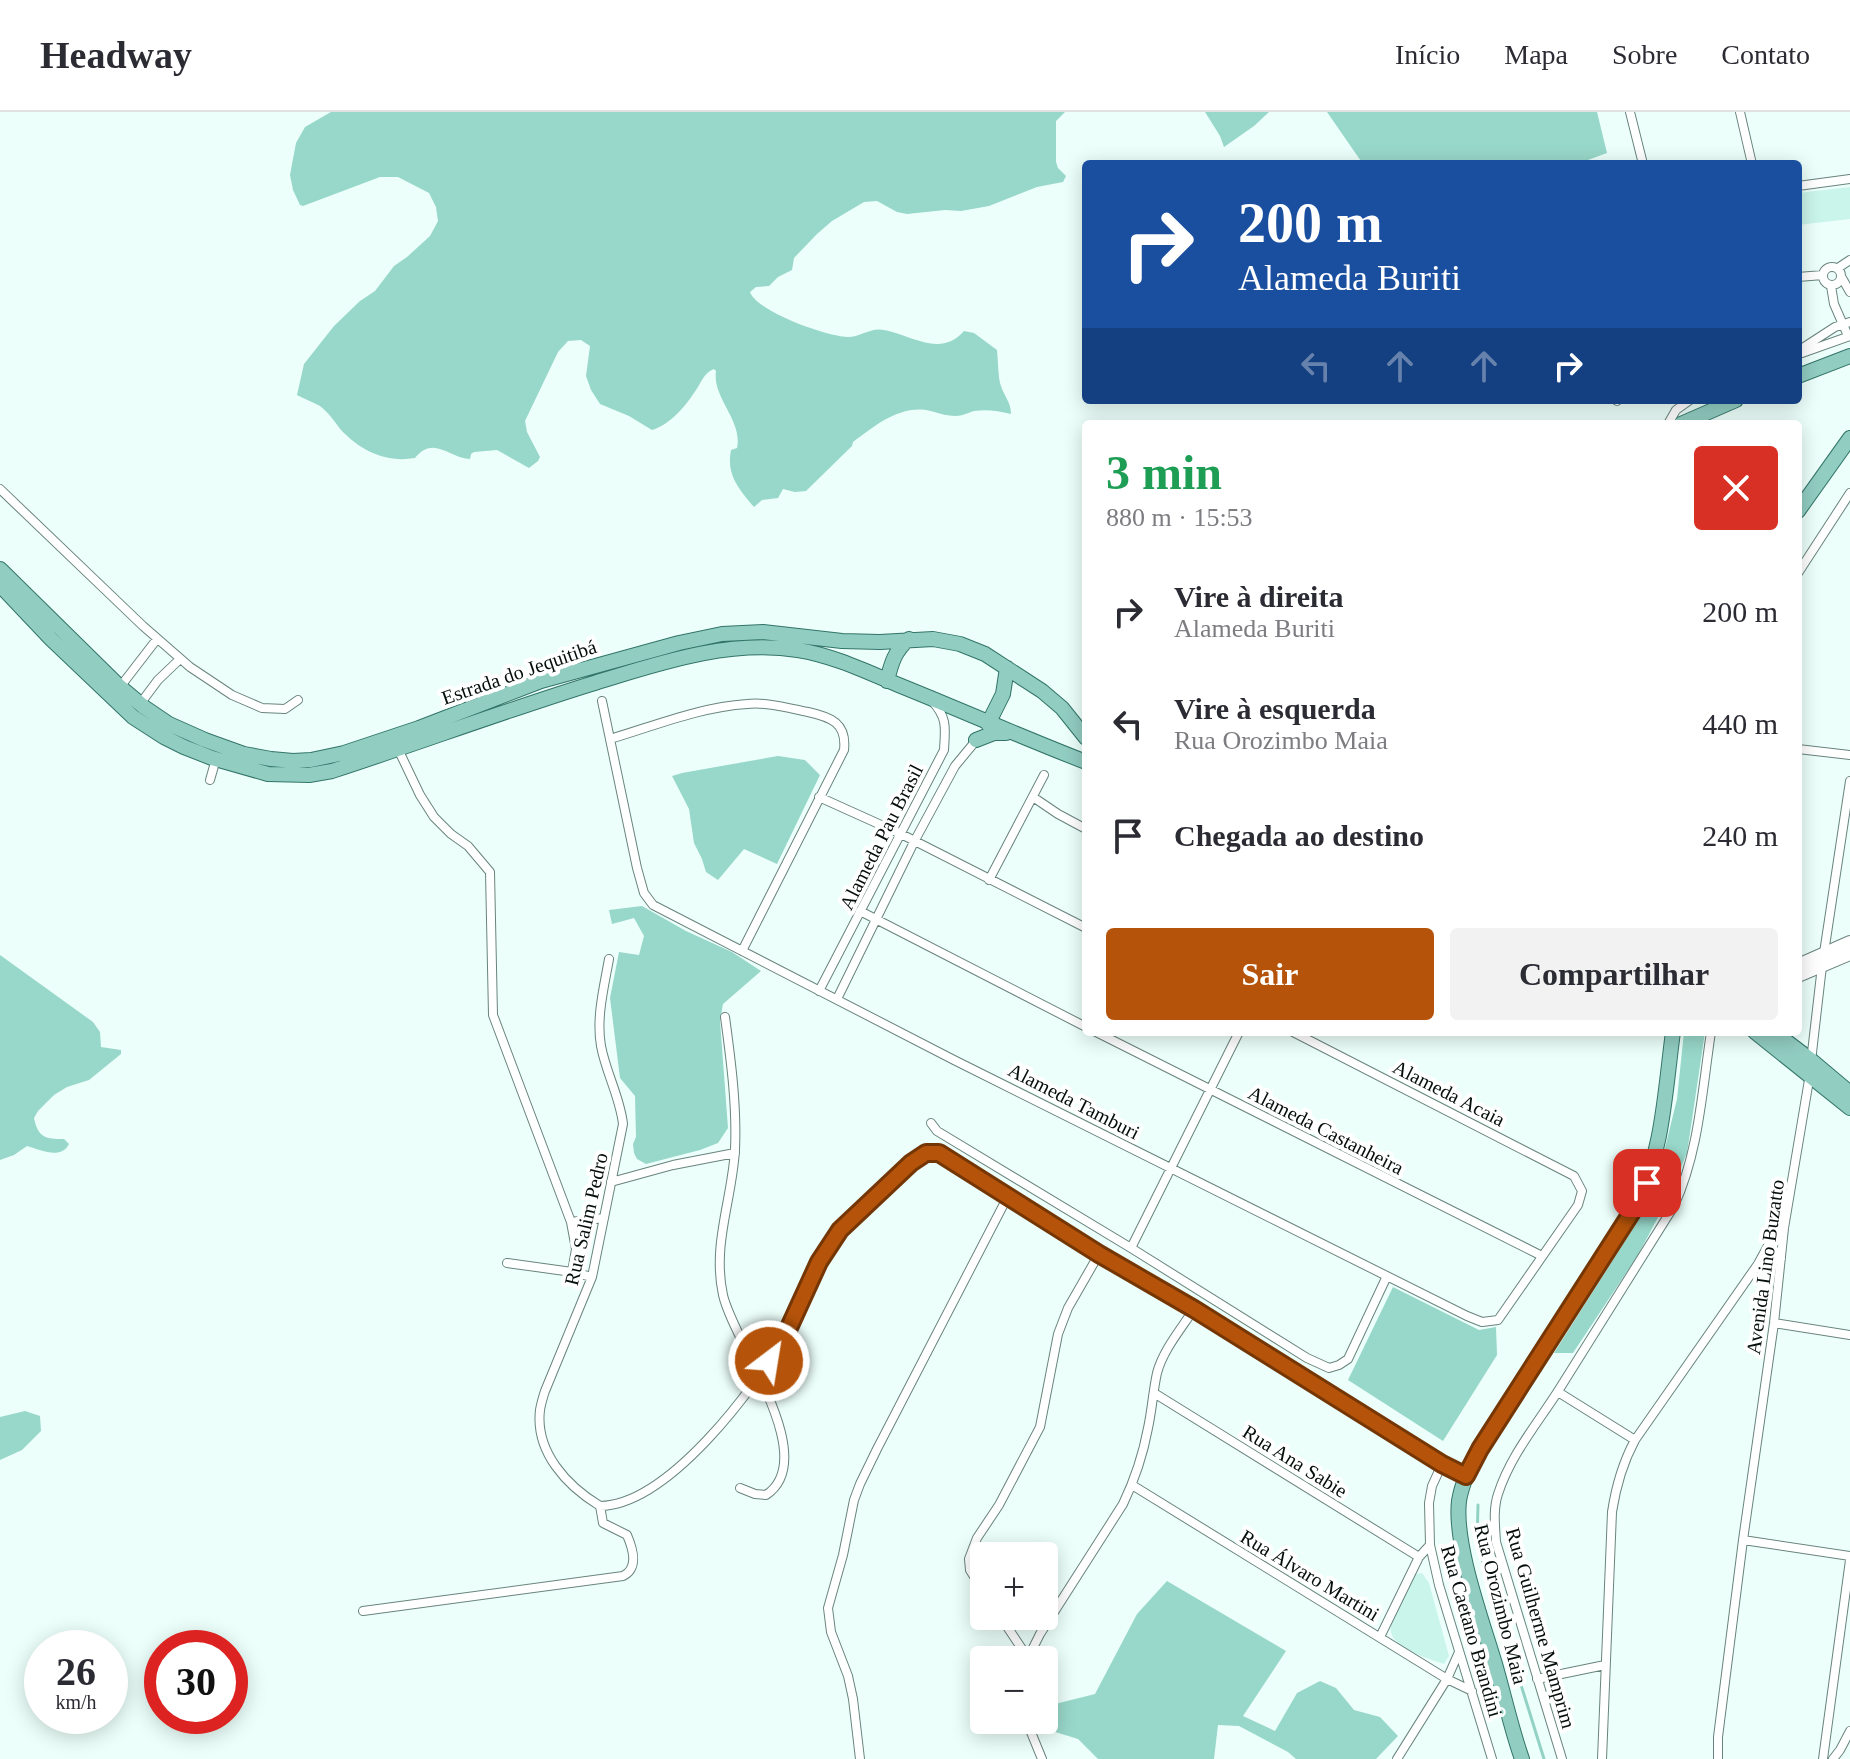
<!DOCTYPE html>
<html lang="pt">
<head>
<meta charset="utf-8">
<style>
  body { margin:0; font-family:"Times New Roman",serif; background:#f2f2f3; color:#2b2b33; height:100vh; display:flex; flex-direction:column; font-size:30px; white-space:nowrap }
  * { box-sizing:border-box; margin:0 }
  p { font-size:26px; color:#7c7c81 }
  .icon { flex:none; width:44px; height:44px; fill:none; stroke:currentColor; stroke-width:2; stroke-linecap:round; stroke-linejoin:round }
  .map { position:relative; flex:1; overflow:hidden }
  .drawer { position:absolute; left:1082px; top:308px; width:720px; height:616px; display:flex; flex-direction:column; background:#fff; border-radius:8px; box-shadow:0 4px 20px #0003 }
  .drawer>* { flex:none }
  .hud { position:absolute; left:1082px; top:48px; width:720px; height:244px; border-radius:8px; box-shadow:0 4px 20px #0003; background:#1a4fa0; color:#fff; overflow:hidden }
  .fabs { position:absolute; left:970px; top:1430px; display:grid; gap:16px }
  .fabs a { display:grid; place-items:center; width:88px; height:88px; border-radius:8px; background:#fff; box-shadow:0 4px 20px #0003; font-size:40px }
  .speed { position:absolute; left:24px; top:1518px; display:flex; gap:16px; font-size:40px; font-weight:700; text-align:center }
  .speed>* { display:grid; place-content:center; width:104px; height:104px; border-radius:50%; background:#fff; box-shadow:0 4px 20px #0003; line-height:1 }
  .speed small { font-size:20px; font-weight:400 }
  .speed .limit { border:12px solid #d22; background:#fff; color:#111 }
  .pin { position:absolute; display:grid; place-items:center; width:68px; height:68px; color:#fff; margin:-34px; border-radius:16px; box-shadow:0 4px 12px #0006 }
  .me { position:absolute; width:88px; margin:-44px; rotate:31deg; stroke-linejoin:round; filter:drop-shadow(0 0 6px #0008) }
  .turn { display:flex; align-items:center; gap:28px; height:168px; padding:0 24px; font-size:36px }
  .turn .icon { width:104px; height:104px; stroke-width:2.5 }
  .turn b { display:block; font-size:56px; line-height:68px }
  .lanes { display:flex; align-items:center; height:76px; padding:0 24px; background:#0003; justify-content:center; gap:40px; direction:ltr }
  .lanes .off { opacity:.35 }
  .round { display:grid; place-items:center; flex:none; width:84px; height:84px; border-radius:8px; background:#f2f2f3 }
  .summary { display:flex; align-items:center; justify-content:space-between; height:136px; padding:0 24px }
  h1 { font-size:48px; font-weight:700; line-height:60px; color:#1e9e55 }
  .button { display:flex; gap:16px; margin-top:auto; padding:16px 24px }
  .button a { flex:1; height:92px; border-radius:8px; background:#b45309; color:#fff; font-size:32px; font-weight:700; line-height:92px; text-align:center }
  .button a+a { background:#f2f2f3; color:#2b2b33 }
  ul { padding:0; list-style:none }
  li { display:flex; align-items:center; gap:24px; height:112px; padding:0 24px }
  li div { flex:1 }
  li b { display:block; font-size:30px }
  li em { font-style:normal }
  header { display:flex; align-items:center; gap:48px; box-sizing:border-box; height:112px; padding:0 40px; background:#fff; border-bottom:2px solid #e1e1e2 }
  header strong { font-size:38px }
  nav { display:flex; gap:44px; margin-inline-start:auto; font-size:28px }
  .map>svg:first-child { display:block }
  .green { fill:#caf5eb }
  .forest { fill:#98d8ca }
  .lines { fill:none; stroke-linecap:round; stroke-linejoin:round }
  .stream { stroke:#92d2c5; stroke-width:3 }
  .minor-casing { stroke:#69847e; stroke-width:10 }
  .secondary-casing { stroke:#69847e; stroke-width:14 }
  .primary-casing { stroke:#327568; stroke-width:16 }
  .minor { stroke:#fff; stroke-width:8 }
  .secondary { stroke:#fff; stroke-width:12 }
  .primary { stroke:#92cdc2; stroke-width:14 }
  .route-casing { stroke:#753606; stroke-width:20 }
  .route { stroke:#b45309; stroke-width:14 }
  .labels { text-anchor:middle; stroke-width:8; stroke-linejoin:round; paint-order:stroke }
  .street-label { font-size:20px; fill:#050e0c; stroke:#fff }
</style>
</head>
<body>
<header>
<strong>Headway</strong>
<nav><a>Início</a><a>Mapa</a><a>Sobre</a><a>Contato</a></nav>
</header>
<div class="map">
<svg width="1850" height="1647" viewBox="0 0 1850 1647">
  <rect width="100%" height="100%" fill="#ecfffa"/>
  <path class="green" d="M 1850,75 L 1850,107 L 1798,113 L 1798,81 Z
    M 1422,1461 L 1429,1471 L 1449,1544 L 1444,1552 C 1430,1547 1394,1537 1391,1520 C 1388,1505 1408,1475 1415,1462 Z"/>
  <path class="forest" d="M 331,0 L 1065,0 L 1056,9 L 1056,50 L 1058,56 L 1066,64 L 1063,70 L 1037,75 L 989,94 L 961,99 L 945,98 L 907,102 L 897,100 L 877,89 L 864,90 L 832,109 L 817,122 L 794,146 L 792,158 L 778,165 L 769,174 L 756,175 L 750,180 C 756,199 827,225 848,225 C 860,225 871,215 884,218 C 911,223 941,246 964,219 L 974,221 L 997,238 C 998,248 998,261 1000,271 C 1003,283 1011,289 1011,302 C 998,299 987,297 974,299 C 967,301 962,304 956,304 C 945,304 936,300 926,298 C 898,294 873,315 853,330 L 852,334 L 806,379 L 795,380 L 783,377 L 778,386 L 762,388 L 754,395 C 739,377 726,363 731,338 L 737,336 C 743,308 712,286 716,259 L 714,257 C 703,261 701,272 694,281 C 684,296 669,313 652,318 L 629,304 L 600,292 L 591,278 L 586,264 L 590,234 L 581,228 L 568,229 L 558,240 L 525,309 L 527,320 L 540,345 L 538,349 L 529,356 L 497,338 L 474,340 L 471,342 L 470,347 C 448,346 434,323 415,346 C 386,351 361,339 341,318 C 335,310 328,300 320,294 C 313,290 304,287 297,283 L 304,252 L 334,214 L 360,189 L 375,179 L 394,154 L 407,145 L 430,124 L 438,109 L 436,95 L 429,81 L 398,65 L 380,65 L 303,94 L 300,93 L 293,78 L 290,63 L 296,31 L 305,15 Z
    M 1205,0 L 1269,0 L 1254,14 L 1224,35 L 1220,24 Z
    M 1327,0 L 1597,0 L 1607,41 L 1577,52 L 1363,52 Z
    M 778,644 L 805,648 L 820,663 L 777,752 L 744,737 L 718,768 L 706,760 L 702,747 L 694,731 L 689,697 L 672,664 L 682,661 Z
    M 642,794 L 686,819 L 732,840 L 761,859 L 723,892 L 720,909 L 728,1016 L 718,1031 L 700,1038 L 646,1052 L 637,1047 L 634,1041 L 633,1032 L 636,1025 L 635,984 L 620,966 L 610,886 L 619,840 L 639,843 L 644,824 L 634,806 L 612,812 L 609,798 Z
    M 0,843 L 93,910 L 100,920 L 101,935 L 121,938 L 121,942 L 89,968 L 67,975 L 54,983 L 38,999 L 34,1006 C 38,1026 46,1027 64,1027 L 69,1032 C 61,1048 41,1038 27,1034 L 14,1043 L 0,1048 Z
    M 1684,920 L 1705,920 L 1687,1041 L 1665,1092 L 1638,1143 L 1573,1241 L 1554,1241 L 1653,1085 L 1677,987 Z
    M 1393,1175 L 1479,1218 L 1496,1215 L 1497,1243 L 1443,1329 L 1348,1268 Z
    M 25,1299 L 40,1304 L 41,1319 L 22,1338 L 0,1348 L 0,1305 Z
    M 1167,1469 L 1286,1539 L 1243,1604 L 1275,1619 L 1297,1581 L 1320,1569 L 1336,1576 L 1354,1598 L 1380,1605 L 1398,1624 L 1376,1647 L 1296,1647 L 1288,1640 L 1239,1614 L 1218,1613 L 1214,1647 L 1098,1647 L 1078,1627 L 1039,1615 L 1042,1608 L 1044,1608 L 1047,1594 L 1095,1582 L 1137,1502 Z"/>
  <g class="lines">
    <path class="stream" d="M 1478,1393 L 1477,1431 L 1544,1647"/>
    <defs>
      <path id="minor" d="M 1630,0 L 1643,52
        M 1740,0 L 1752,52
        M 1798,74 L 1850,67
        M1823 164a9 9 0 1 1 18 0a9 9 0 1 1-18 0Z
        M 1838,156 L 1850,148
        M 1798,165 L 1823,163
        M 1842,166 L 1850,180
        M 1831,174 L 1834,192 L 1848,224
        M 1798,239 L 1835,215 L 1850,210
        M 1802,241 L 1850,224
        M 1616,288 L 1617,289
        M 1668,312 L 1676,298 L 1690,288
        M 0,377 L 143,514 L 190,555 L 232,583 L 262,596 L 285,597 L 298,588
        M 1798,461 L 1850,381
        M 120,575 L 157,527
        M 602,589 L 637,756 L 644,781 L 653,793 L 954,948 L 1467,1204 L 1482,1210 L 1498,1208 L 1578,1093 L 1582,1079 L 1574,1064 L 1293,920
        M 140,592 L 158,568 L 180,547
        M 610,627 C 654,614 700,595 747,592 C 767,590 788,596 808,600 C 831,605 847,611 844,638 L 742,839
        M 398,637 L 420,683 L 434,705 L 451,722 L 468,734 L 490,760 L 493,903 L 571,1110 L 576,1137 L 572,1160
        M 1798,637 L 1850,643
        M 210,668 L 216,647
        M 819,685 L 901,722 L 1086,816
        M 1033,685 L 1058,702 L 1086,717
        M 989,768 L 1044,663
        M 860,799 L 1086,915
        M 819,879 L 944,638 C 945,617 948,607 933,590
        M 837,887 L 914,730 L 955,654 L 979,625
        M 725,905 C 731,949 737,994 735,1038 C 732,1088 712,1133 723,1183 C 733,1229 822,1346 766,1383 L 755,1382 L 740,1376
        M 1096,920 L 1542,1144
        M 1811,949 L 1822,854 L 1850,669
        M 931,1011 L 937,1019 L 1131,1136 L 1307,1246 L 1329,1256 L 1339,1253 L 1348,1247 L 1387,1164
        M 611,1070 L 673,1053 L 735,1041
        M 571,1110 L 604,1106
        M 1131,1136 L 1239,920
        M 507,1151 L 572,1160 L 592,1165
        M 1758,1152 L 1781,1146
        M 1774,1211 L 1850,1223
        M 1558,1280 L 1635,1328
        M 1154,1281 L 1419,1445
        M 1442,1352 L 1432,1374 L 1429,1391 L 1430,1433 L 1439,1473 L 1492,1647
        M 1132,1373 L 1447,1567 L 1472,1579
        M 600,1394 C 668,1393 756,1276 786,1221 C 805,1187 815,1148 840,1118 C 854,1101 873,1087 889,1072 C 899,1062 912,1045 927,1041 C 931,1040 935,1041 939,1041 L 1099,1142 L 1194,1197 L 1442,1352 L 1466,1364
        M 600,1394 C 567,1374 535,1340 540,1298 C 541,1292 543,1285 545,1279 L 592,1165 L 623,1012 C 620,985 606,961 601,934 C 596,906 604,875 609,847
        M 1743,1428 L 1850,1444
        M 984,1480 L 970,1458 L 969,1447 L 977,1426 L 999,1393 L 1040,1315 L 1058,1222 L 1068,1196 L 1099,1142
        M 363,1499 L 623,1464 C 639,1456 633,1437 627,1423 L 603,1411 L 600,1394
        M 1000,1504 L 1028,1546
        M 1380,1525 L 1419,1445 L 1430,1433
        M 1027,1548 L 1040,1522 L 1123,1392 C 1135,1367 1143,1343 1148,1316 C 1152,1298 1153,1279 1157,1261 C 1163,1238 1181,1217 1194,1197
        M 1537,1567 L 1605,1553
        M 1026,1608 L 1042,1647
        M 860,1647 L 853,1587 L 848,1564 L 831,1520 L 828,1496 L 843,1443 L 854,1388 L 860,1372 L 877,1337 L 1008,1084
        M 1397,1647 L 1447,1567 L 1459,1540
        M 1562,1647 L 1496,1430 C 1495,1414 1493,1397 1498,1382 C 1511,1342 1538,1311 1560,1276 C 1598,1216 1636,1155 1674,1094 C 1699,1040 1702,979 1711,920
        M 1602,1647 L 1612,1400 C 1616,1374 1622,1352 1635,1328 L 1758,1152 L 1769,1132 L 1784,1116
        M 1718,1647 L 1718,1625 L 1743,1428 L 1774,1211 L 1784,1116 L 1810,962
        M 1823,1647 L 1850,1448
        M 1833,1647 L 1840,1638 L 1850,1619"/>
      <path id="secondary" d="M 1798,853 L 1850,830
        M 1798,864 L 1850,842"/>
      <path id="primary" d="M 1798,264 L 1850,244
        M 1681,312 L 1736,288
        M 1798,399 L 1850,326
        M 0,457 L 120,575 L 144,595 L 169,612 L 205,628 L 244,642 L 271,647 L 293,649 L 311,648 L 344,641 L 419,616 L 541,569 L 679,531 L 722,522 L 763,520 L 842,529 L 880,530 L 933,527 L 960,532 L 985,542 L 1042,579 L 1062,596 L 1086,626
        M 0,473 L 51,527 L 133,605 L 164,625 L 184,635 L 212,646 L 268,662 L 309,663 L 332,659 C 418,631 504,599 591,572 C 657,552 727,527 798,538 C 835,544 867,560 901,574 C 963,599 1024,626 1086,650
        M 887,569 C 891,552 895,538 909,527
        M 988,612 L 1003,582 L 1007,556
        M 976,628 L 994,621 L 1006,621
        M 1755,920 L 1850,996
        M 1774,920 L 1811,948 L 1850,981
        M 1522,1647 C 1511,1616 1504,1583 1495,1552 C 1482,1508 1454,1433 1459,1389 C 1462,1370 1471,1354 1480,1337 L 1637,1092 C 1663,1039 1665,979 1673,920"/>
    </defs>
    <use href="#minor" class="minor-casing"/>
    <use href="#secondary" class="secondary-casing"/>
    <use href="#primary" class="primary-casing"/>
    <use href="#minor" class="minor"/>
    <use href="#secondary" class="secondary"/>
    <use href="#primary" class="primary"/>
  </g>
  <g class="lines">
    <defs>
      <path id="route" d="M 769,1249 L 787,1220 L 819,1150 L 840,1118 L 911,1051 L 926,1041 L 939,1041 L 1099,1142 L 1194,1197 L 1442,1352 L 1466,1364 L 1480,1337 L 1637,1092 L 1647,1071"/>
    </defs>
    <use href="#route" class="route-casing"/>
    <use href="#route" class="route"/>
  </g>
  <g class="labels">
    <g class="street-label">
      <text transform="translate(519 560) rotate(-19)" y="7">Estrada do Jequitibá</text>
      <text transform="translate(881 725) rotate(-63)" y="7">Alameda Pau Brasil</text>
      <text transform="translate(1449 981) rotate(27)" y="7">Alameda Acaia</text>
      <text transform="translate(1074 989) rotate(27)" y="7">Alameda Tamburi</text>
      <text transform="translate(1326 1018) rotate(27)" y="7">Alameda Castanheira</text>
      <text transform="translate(586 1107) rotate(-77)" y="7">Rua Salim Pedro</text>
      <text transform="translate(1765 1155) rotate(-82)" y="7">Avenida Lino Buzatto</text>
      <text transform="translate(1295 1349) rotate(32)" y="7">Rua Ana Sabie</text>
      <text transform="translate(1310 1463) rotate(31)" y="7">Rua Álvaro Martini</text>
      <text transform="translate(1501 1492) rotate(76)" y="7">Rua Orozimbo Maia</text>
      <text transform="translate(1541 1516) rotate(74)" y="7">Rua Guilherme Mamprim</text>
      <text transform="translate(1472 1519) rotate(74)" y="7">Rua Caetano Brandini</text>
    </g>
  </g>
</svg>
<div class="fabs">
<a>+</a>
<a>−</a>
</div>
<div class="speed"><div>26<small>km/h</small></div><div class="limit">30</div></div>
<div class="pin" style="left:1647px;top:1071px;background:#d93025"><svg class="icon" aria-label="arrive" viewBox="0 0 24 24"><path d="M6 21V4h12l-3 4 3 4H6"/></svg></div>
<svg class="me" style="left:769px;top:1249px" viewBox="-20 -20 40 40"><circle r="17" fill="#b45309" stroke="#fff" stroke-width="3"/><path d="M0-11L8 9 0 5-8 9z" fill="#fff"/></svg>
<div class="hud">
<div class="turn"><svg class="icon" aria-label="right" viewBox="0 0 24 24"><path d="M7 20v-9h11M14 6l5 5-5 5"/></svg><div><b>200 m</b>Alameda Buriti</div></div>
<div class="lanes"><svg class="icon off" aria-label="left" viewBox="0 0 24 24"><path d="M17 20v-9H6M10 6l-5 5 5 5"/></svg><svg class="icon off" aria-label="ahead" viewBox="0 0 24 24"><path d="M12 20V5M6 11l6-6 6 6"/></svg><svg class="icon off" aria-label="ahead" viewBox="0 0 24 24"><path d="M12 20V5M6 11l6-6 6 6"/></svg><svg class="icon" aria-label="right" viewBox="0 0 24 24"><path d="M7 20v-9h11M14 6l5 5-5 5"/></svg></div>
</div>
<section class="drawer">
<div class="summary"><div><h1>3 min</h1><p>880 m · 15:53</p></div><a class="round" style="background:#d93025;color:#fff"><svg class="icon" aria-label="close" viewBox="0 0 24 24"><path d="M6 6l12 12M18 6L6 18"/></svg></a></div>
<ul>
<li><svg class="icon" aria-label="right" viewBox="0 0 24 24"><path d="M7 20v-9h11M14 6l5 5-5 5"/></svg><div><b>Vire à direita</b><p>Alameda Buriti</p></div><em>200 m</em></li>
<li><svg class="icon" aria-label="left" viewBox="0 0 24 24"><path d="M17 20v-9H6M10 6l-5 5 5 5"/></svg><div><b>Vire à esquerda</b><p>Rua Orozimbo Maia</p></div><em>440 m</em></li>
<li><svg class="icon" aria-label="arrive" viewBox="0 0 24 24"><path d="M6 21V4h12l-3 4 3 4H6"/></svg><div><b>Chegada ao destino</b></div><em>240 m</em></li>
</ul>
<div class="button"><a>Sair</a><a>Compartilhar</a></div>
</section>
</div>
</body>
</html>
